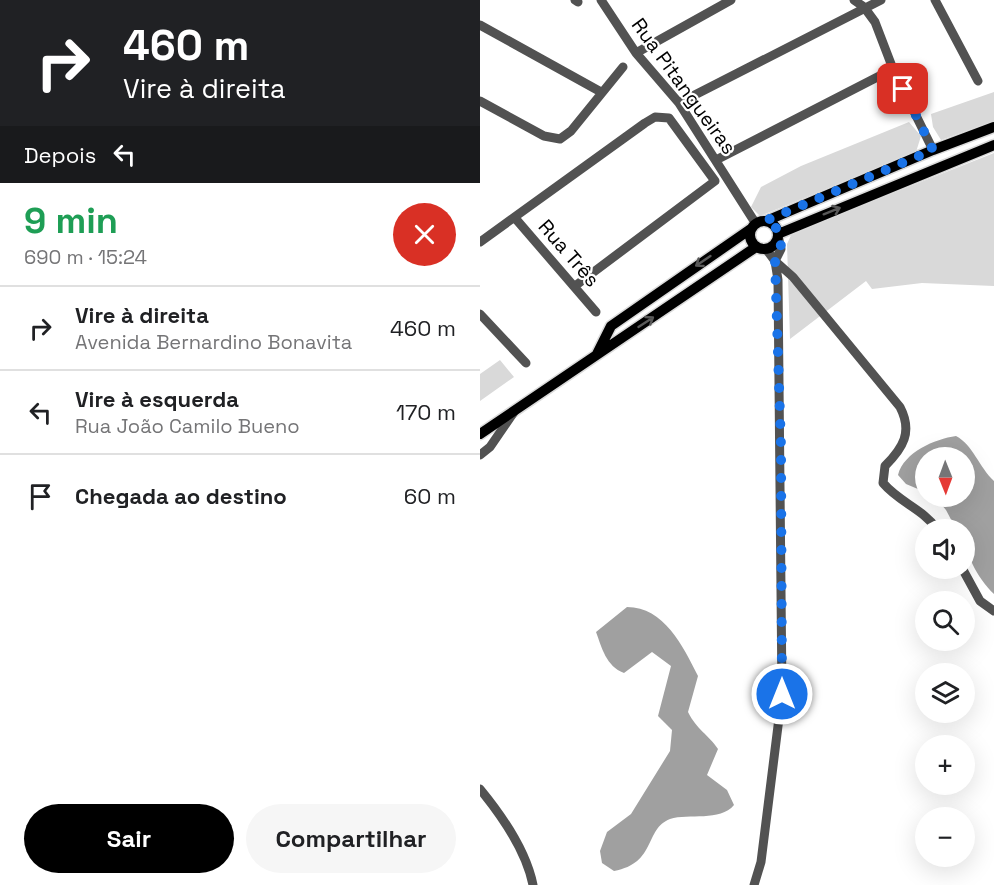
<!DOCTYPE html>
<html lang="pt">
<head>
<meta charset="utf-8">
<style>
  body { margin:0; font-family:"Space Grotesk",sans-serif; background:#f6f6f6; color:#202124; height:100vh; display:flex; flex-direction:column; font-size:22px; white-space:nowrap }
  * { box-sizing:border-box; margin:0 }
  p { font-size:20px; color:#757577 }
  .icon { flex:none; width:33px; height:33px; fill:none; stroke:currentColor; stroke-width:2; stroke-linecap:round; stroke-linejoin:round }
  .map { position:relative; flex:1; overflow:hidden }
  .side { display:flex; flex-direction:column; background:#fff; width:480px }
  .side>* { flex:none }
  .banner { background:#202124; color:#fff; overflow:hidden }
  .needle { width:39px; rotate:179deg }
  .fabs { position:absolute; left:435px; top:447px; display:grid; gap:12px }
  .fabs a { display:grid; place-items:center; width:60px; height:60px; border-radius:50%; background:#fff; box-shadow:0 6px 24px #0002; font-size:30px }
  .pin { position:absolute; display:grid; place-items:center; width:51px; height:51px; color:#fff; margin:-26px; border-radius:12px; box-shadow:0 3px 9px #0006 }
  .me { position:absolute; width:66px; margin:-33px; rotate:0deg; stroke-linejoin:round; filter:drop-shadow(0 0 4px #0008) }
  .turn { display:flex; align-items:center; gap:21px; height:126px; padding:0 24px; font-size:27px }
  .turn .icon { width:78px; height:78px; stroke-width:2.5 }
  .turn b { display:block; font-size:42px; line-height:51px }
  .then { display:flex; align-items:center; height:57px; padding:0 24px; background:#0003; gap:12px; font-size:22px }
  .round { display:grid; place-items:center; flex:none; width:63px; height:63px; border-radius:32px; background:#f6f6f6 }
  .overview { display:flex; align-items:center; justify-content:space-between; height:102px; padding:0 24px }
  h1 { font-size:36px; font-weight:800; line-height:45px; color:#1e9e55 }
  .cta { display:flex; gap:12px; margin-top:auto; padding:12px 24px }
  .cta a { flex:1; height:69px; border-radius:36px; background:#000; color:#fff; font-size:24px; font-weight:800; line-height:69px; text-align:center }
  .cta a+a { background:#f6f6f6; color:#202124 }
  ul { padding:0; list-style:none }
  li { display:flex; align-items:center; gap:18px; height:84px; padding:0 24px; border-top:2px solid #e0e0e0 }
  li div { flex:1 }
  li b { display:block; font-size:22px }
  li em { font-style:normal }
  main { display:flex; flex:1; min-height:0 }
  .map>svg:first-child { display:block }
  .green { fill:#d9d9d9 }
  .water { fill:#a0a0a0 }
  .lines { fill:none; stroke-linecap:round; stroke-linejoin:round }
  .major-casing { stroke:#dbdbdb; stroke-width:13 }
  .minor { stroke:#525252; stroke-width:9 }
  .major { stroke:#000; stroke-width:10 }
  .oneway { stroke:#595959 }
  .route { stroke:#1a73e8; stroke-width:10; stroke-dasharray:0 18 }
  .labels { text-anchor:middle; stroke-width:4.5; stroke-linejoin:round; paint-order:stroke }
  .street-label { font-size:20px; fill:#000; stroke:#fff }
</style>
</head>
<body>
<main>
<section class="side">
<div class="banner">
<div class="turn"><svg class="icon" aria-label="right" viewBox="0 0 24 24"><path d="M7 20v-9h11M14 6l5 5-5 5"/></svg><div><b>460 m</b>Vire à direita</div></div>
<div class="then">Depois<svg class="icon" aria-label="left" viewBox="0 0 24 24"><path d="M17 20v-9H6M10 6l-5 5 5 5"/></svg></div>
</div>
<div class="overview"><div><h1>9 min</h1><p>690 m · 15:24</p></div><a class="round" style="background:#d93025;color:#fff"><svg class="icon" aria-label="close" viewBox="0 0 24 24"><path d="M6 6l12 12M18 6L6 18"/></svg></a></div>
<ul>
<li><svg class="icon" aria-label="right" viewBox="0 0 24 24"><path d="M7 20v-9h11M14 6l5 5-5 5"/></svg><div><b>Vire à direita</b><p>Avenida Bernardino Bonavita</p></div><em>460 m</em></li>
<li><svg class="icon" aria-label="left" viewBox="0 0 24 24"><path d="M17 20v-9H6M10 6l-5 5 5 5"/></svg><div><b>Vire à esquerda</b><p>Rua João Camilo Bueno</p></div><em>170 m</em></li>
<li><svg class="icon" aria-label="arrive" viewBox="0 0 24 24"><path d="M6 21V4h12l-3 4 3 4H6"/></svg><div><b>Chegada ao destino</b></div><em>60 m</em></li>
</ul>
<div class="cta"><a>Sair</a><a>Compartilhar</a></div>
</section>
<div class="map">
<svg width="514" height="885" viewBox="0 0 514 885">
  <rect width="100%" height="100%" fill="#fff"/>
  <path class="green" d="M 514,92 L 514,121 L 461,140 L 453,127 L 451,114 Z
    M 429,122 L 441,136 L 436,152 L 280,216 L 271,207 L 281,187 L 321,166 Z
    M 514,153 L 514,286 L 442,283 L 392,289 L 386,281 L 310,339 L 307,244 L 312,233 Z
    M 20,360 L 34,377 L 0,401 L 0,374 Z"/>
  <path class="water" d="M 476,436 C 493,445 499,467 514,481 L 514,594 C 497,578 484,552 484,530 L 476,529 L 466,510 L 455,497 L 484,496 L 484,458 L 446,458 L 445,492 L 426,484 L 418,475 C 424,452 455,439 476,436 Z
    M 147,607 C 184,607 203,646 218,676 L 208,712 C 217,730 228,734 238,749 L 227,775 L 247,790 L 254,805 C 240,822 209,813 190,819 C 164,829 177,863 134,871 L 122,863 L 120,851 L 127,832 L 151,814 L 190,751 L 192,730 L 178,716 L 191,666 L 172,652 L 144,673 C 126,666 122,648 116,632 Z"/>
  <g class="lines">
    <defs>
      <path id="major" d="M270 235a14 14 0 1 1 28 0a14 14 0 1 1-28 0Z
        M 286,221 L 453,150 L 514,127
        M 298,234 L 514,145
        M 117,354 L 131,326 L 272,228
        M 0,434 L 276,247"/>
    </defs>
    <use href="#major" class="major-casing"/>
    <path class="minor" d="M 95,0 L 98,2
      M 121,0 L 156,53 L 199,103 L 276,224
      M 374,0 L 384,7 L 395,22 L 413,69 L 453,150
      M 455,0 L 498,81
      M 0,25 L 121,92
      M 156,53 L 251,0
      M 0,101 L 64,136 L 80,139 L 91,131 L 143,67
      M 199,103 L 401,0
      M 236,160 L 413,69
      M 35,218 L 116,312
      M 0,242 L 165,123 L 175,117 L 189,118 L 235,181 L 95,286
      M 295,261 L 313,277 L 420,407 C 433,432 423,448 405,466 L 403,483 C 420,503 442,508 458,530
      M 295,261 L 301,249 L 298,236
      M 0,314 L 46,363
      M 0,455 L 10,447 L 34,412
      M 482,568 L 500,601 L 514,611
      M 0,789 C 23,817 46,850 53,885
      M 274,885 L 281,862 L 302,694 L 298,280 L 295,261 L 286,249"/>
    <use href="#major" class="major"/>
  </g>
  <defs><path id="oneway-shaft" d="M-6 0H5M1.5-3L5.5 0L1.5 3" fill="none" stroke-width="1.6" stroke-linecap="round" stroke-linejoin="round" transform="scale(1.5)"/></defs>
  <g class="oneway">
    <use href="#oneway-shaft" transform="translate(352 211) rotate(-22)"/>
    <use href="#oneway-shaft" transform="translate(223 261) rotate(146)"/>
    <use href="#oneway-shaft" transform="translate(166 322) rotate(-33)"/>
  </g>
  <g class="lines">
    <path class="route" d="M 302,694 L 301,446 L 295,261 L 301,246 L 296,228 L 285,221 L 453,150 L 423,89"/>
  </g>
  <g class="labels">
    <g class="street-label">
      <text transform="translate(204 86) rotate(54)" y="7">Rua Pitangueiras</text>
      <text transform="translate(89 253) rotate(49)" y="7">Rua Três</text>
    </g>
  </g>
</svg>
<div class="fabs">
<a><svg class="needle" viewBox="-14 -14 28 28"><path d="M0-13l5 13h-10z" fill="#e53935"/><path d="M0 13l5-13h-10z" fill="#757577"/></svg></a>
<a><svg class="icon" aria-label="sound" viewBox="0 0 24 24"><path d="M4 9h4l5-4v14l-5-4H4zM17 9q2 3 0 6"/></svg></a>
<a><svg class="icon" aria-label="search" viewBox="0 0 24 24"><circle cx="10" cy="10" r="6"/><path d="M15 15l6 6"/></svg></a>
<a><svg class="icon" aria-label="layers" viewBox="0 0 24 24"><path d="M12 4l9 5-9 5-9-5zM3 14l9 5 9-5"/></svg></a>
<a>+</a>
<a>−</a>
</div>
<div class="pin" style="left:423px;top:89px;background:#d93025"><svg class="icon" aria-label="arrive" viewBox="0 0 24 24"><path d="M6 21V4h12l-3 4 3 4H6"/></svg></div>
<svg class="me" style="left:302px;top:694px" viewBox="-20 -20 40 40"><circle r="17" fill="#1a73e8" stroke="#fff" stroke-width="3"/><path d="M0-11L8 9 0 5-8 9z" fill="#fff"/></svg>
</div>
</main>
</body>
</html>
